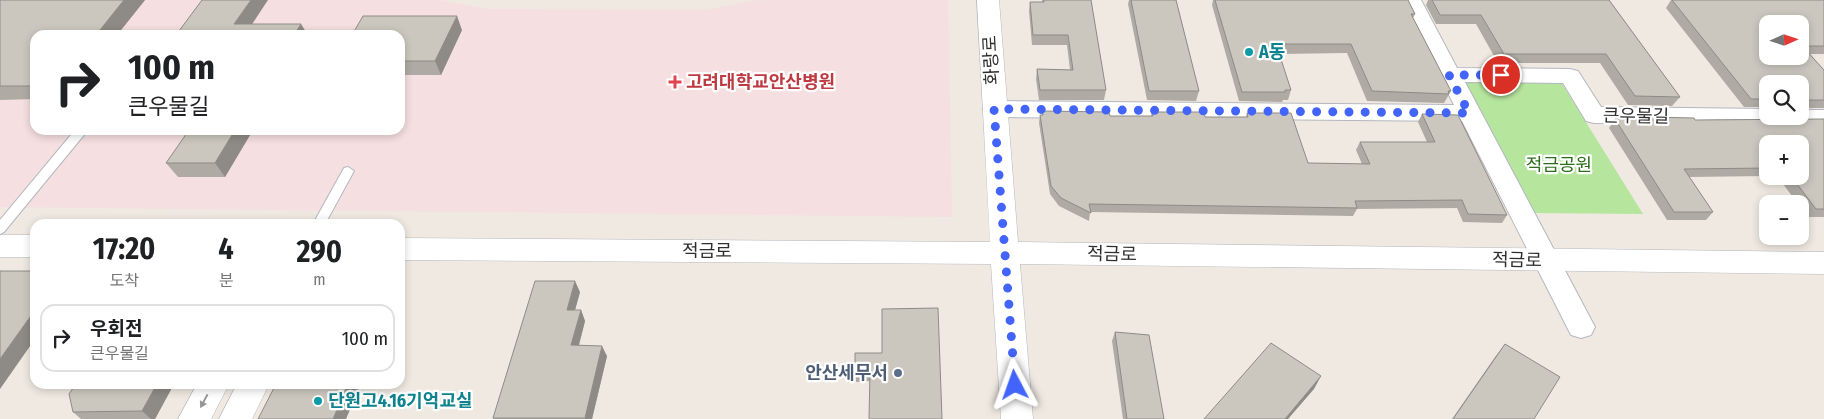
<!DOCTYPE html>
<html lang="ko">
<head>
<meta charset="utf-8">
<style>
  body { margin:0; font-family:"Fira Sans Condensed","Noto Sans KR",sans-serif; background:#f6f6f6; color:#202124; height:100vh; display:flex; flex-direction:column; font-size:19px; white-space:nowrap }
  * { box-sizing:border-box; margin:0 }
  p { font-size:16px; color:#757577 }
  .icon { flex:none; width:28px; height:28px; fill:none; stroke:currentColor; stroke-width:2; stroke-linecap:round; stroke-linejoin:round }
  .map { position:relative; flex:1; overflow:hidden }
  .side { position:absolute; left:30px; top:219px; width:375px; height:170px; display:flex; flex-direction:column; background:#fff; border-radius:15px; box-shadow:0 2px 8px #0003 }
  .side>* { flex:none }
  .guide { position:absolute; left:30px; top:30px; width:375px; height:105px; border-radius:15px; box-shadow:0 2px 8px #0003; background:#fff; color:#202124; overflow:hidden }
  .needle { width:32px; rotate:87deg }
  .fabs { position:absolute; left:1759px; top:15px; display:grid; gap:10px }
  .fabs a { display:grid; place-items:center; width:50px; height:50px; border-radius:10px; background:#fff; box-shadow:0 2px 8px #0003; font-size:25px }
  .pin { position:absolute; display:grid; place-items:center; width:42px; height:42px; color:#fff; margin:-21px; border:2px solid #fff; border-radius:50%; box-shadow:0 1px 5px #0007 }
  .me { position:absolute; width:55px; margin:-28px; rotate:356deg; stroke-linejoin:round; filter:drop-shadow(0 0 4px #0008) }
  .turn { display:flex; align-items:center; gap:18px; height:105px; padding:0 15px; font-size:22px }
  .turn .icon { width:65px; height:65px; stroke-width:2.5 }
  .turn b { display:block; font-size:35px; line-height:42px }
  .eta { display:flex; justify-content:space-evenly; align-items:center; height:85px; text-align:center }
  .eta b { font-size:30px; font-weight:700; line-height:35px }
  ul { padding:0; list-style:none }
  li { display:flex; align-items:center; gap:15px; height:68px; margin:0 10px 8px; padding:0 5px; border:2px solid #e0e0e0; border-radius:15px }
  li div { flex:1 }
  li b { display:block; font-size:19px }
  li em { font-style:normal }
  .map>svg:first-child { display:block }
  .medical { fill:#f5dfe0; fill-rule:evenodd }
  .green { fill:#b6e59e }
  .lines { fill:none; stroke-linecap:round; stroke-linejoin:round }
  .service-casing { stroke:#b4b7c1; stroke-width:2 }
  .minor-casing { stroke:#b4b7c1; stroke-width:2 }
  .tertiary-casing { stroke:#b4b7c1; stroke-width:1 }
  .service { fill:#fff; fill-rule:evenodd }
  .minor { fill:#fff; fill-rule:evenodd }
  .tertiary { fill:#fff; fill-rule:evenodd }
  .wall { fill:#afaba4 }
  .shaded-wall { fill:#8e8b86 }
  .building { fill:#cbc7bf; stroke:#8e8b86; fill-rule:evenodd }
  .oneway { fill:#969696 }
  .route { stroke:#4264fb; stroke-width:9; stroke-dasharray:0 16.2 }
  .culture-dot { fill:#0f9aa8; stroke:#fff; stroke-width:2 }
  .health-dot { fill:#e0444e; stroke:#fff; stroke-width:2 }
  .service-dot { fill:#5c6f8a; stroke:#fff; stroke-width:2 }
  .labels { text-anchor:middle; stroke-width:4.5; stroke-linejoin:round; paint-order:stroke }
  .culture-label { font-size:18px; font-weight:bold; fill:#0d838f; stroke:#fff; text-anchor:start }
  .street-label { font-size:18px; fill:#2e2e2e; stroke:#fff }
  .health-label { font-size:18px; font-weight:bold; fill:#be3a42; stroke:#fff; text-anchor:start }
  .park-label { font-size:18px; fill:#2c6e1b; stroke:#fff }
  .service-label { font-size:18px; font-weight:bold; fill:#4e5e75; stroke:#fff; text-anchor:end }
</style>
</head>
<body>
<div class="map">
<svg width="1824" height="419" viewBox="0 0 1824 419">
  <rect width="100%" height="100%" fill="#efe9e1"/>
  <path class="medical" d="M 0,0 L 439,0 L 488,9 L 704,10 L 758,0 L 948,0 L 952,217 L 0,207 ZM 35,35 L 400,35 L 400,130 L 35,130 Z"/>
  <path class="green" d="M 1463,82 L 1561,82 L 1643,214 L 1533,213 Z"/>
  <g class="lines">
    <defs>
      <path id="service" d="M 75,130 L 88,130 L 4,232 L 0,234 L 0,220 Z
        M 348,167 L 354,171 L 325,224 L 313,224 L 344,168 Z"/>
      <path id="minor" d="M 1401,0 L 1421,0 L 1457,68 L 1570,69 L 1578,71 L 1601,107 L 1768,109 L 1768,116 L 1800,116 L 1800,110 L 1824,110 L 1824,126 L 1594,123 L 1586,121 L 1563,83 L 1465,82 L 1595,327 L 1591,335 L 1581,338 L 1571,335 L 1462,121 L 994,117 L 986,115 L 983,109 L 986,103 L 994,101 L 1454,105 Z"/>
      <path id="tertiary" d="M 977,0 L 999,0 L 1018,242 L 1824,252 L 1824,274 L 1020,264 L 1033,419 L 1001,419 L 991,264 L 400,260 L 400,238 L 990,242 Z
        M 0,235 L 35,235 L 35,257 L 0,257 Z
        M 197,384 L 229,384 L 211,419 L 178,419 Z
        M 237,384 L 269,384 L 252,419 L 219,419 Z"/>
    </defs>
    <use href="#service" class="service-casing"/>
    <use href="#minor" class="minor-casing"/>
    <use href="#tertiary" class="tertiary-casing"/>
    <use href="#service" class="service"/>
    <use href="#minor" class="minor"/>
    <use href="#tertiary" class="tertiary"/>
  </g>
  <path class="wall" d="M 0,0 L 145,0 L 117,35 L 35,35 L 35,99 L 0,100 Z
    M 1042,0 L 1091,0 L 1106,90 L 1104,100 L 1039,100 L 1036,79 L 1037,69 L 1070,70 L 1067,45 L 1032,45 L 1029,11 L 1030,2 L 1042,2 Z
    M 1129,0 L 1176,0 L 1199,91 L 1196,101 L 1147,100 L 1128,4 Z
    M 1213,0 L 1408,0 L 1415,14 L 1413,18 L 1451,91 L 1444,103 L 1367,101 L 1347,53 L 1279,54 L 1291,90 L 1288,100 L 1283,100 L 1282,102 L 1239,101 L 1212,5 Z
    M 1428,0 L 1609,0 L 1680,97 L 1672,106 L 1628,105 L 1600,63 L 1498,63 L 1476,24 L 1436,24 L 1426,5 Z
    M 1671,0 L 1824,0 L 1824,54 L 1810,54 L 1824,70 L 1824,108 L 1804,108 L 1800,112 L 1800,84 L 1768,84 L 1768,107 L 1744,107 L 1666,8 Z
    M 462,30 L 441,75 L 400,75 L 400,35 Z
    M 1042,111 L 1110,116 L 1151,116 L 1152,112 L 1205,117 L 1246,117 L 1247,113 L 1308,163 L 1362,164 L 1356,150 L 1360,142 L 1427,142 L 1418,122 L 1422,114 L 1507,215 L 1502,223 L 1463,222 L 1457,208 L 1357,209 L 1353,216 L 1090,212 L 1089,221 L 1059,206 L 1050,194 L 1039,123 L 1040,115 L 1042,115 Z
    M 1648,117 L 1695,120 L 1824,119 L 1824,217 L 1808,217 L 1800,207 L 1800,204 L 1798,204 L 1777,176 L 1800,176 L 1768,144 L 1768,176 L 1689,177 L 1713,212 L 1706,220 L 1667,220 L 1609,128 L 1615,119 L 1646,120 Z
    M 253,130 L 225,177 L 178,177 L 166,163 Z
    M 580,292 L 575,310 L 581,310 L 585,321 L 579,345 L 607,356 L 592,419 L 494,419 L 493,418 Z
    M 1115,332 L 1164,419 L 1123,419 L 1112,341 Z
    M 1505,344 L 1534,419 L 1452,419 L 1495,357 Z
    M 855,353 L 942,419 L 870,381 L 856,382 L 855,371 Z
    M 174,384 L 155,419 L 81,419 L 73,412 Z"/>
  <path class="shaded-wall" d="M 124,0 L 145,0 L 117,35 L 96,35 Z
    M 251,0 L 268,0 L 245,35 L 234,24 Z
    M 457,16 L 462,30 L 441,75 L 435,61 Z
    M 301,24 L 308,35 L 294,35 Z
    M 235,130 L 253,130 L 225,177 L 215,163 Z
    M 575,281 L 580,292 L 572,321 L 567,310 Z
    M 35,310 L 35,339 L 0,389 L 0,359 Z
    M 581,310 L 585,321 L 576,356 L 571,345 Z
    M 602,346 L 607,356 L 592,419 L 585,419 L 585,418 Z
    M 1321,376 L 1314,389 L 1288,419 L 1285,419 Z
    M 157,384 L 174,384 L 155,419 L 151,419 L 142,411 Z
    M 348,384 L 361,384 L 346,419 L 333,419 Z"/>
  <path class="building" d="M 0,0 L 124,0 L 96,35 L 35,35 L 35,82 L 32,86 L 0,86 Z
    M 202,0 L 251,0 L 234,24 L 301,24 L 294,35 L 176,35 Z
    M 1044,0 L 1091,0 L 1106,90 L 1040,90 L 1037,69 L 1073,70 L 1068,35 L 1033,35 L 1030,2 L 1044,2 Z
    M 1131,0 L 1176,0 L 1199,91 L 1149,91 Z
    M 1215,0 L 1408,0 L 1415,14 L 1411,14 L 1451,91 L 1448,91 L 1449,94 L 1372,91 L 1351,44 L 1276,44 L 1291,90 L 1285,90 L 1285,92 L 1242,92 Z
    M 1432,0 L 1609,0 L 1680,97 L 1635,96 L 1606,54 L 1504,54 L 1481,15 L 1440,15 Z
    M 1672,0 L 1824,0 L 1824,46 L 1802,46 L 1824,70 L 1824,100 L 1808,100 L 1806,106 L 1800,106 L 1800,84 L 1768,84 L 1768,99 L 1751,99 ZM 1768,24 L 1800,24 L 1800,56 L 1768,56 Z
    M 363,16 L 457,16 L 435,61 L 400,61 L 400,35 L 352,35 Z
    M 1042,111 L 1109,112 L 1110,116 L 1153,116 L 1152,112 L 1204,112 L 1205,117 L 1248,117 L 1247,113 L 1291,113 L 1308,163 L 1370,164 L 1360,142 L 1435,142 L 1422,114 L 1458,115 L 1507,215 L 1468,214 L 1462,200 L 1355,201 L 1357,208 L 1089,204 L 1091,213 L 1061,198 L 1051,186 L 1040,115 L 1043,115 Z
    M 1648,117 L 1694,118 L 1695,120 L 1824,119 L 1824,209 L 1816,209 L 1791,176 L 1800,176 L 1800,144 L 1768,144 L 1768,168 L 1684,169 L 1713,212 L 1674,212 L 1615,119 L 1650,120 Z
    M 189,130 L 235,130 L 215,163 L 166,163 Z
    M 0,271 L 35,271 L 35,310 L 0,359 Z
    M 535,281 L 575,281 L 567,310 L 581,310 L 571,345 L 602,346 L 585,418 L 493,418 Z
    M 938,308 L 942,419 L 869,419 L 870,371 L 855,371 L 855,353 L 882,353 L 882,309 Z
    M 1115,332 L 1149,335 L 1164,419 L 1127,419 Z
    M 1271,343 L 1321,376 L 1285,419 L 1204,419 Z
    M 1505,344 L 1560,377 L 1534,419 L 1453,419 Z
    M 76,384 L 157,384 L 142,411 L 73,412 L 69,394 Z
    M 276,384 L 348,384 L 333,419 L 258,419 Z"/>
  <defs><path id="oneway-solid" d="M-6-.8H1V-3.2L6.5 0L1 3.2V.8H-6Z" transform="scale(1.25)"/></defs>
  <use class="oneway" href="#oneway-solid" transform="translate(204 401) rotate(118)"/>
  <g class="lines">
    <path class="route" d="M 1015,385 L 994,109 L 1469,113 L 1449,75 L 1501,75"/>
  </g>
  <g class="culture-dot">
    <circle cx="1249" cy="52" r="5"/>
    <circle cx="318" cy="401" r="5"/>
  </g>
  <path class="health-dot" d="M672.5 74.5h5v5h5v5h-5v5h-5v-5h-5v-5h5z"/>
  <circle class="service-dot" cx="898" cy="373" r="5"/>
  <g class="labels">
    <g class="culture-label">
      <text x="1259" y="58">A동</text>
      <text x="328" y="407">단원고4.16기억교실</text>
    </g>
    <g class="street-label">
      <text transform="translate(991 60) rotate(-93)" y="6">화랑로</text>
      <text transform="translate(1636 116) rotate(1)" y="6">큰우물길</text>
      <text x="707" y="257">적금로</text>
      <text transform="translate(1112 254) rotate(1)" y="6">적금로</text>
      <text transform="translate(1517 260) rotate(1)" y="6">적금로</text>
    </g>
    <g class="health-label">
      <text x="686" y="88">고려대학교안산병원</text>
    </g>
    <g class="park-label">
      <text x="1559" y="171">적금공원</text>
    </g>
    <g class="service-label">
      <text x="888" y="379">안산세무서</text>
    </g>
  </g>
</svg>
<div class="fabs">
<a><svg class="needle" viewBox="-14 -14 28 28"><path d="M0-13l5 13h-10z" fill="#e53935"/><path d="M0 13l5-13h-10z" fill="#757577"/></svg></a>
<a><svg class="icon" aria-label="search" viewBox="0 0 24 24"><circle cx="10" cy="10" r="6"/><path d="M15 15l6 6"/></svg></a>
<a>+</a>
<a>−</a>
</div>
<div class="pin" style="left:1501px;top:75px;background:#d93025"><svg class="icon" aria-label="arrive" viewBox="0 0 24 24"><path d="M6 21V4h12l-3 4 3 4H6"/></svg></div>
<svg class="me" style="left:1015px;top:385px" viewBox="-20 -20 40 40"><path d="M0-17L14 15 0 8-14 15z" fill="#4264fb" stroke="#fff" stroke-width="4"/></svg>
<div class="guide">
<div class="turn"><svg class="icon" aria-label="right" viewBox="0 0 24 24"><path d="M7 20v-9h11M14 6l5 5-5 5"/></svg><div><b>100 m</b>큰우물길</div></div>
</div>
<section class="side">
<div class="eta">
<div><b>17:20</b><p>도착</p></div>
<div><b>4</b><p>분</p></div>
<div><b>290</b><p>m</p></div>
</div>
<ul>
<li><svg class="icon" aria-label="right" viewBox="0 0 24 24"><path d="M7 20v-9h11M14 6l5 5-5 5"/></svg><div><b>우회전</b><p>큰우물길</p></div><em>100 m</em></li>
</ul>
</section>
</div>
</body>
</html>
